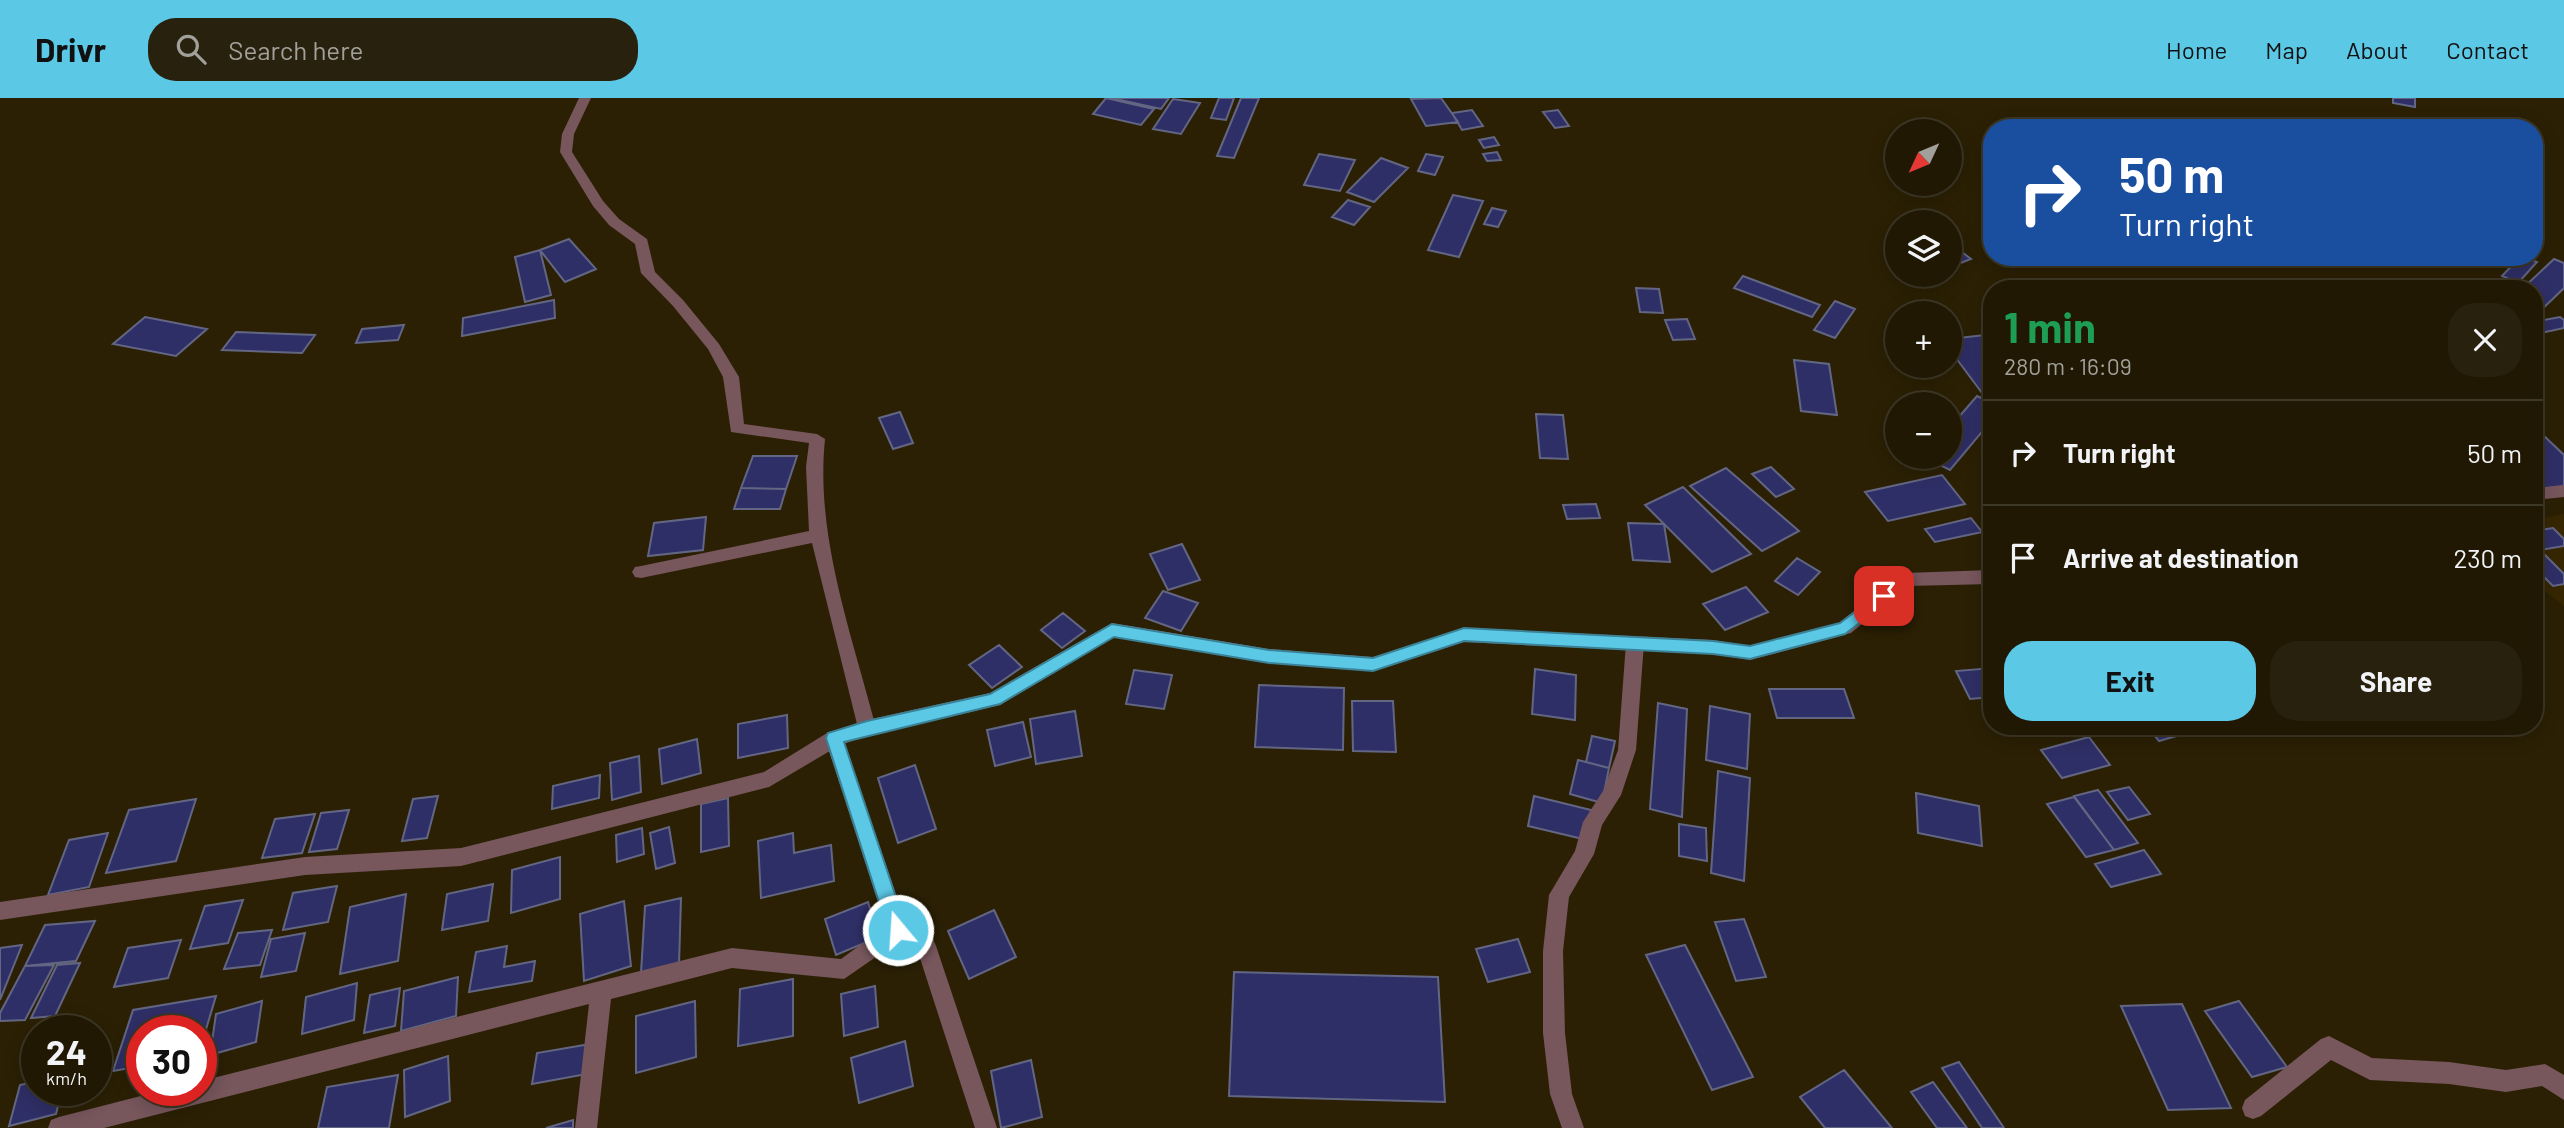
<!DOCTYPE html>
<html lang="en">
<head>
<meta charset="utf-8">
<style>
  body { margin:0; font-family:Barlow,sans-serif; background:#28210d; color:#f1f3f6; height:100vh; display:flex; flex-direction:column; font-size:26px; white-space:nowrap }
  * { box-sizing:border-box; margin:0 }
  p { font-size:23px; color:#a2a09a }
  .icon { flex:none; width:38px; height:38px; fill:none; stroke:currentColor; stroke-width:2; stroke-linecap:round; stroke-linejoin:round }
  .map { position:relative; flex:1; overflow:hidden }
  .side { position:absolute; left:1983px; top:182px; width:560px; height:455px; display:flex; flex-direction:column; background:#201803; border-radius:28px; box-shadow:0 4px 18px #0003,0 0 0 2px #3d3725 }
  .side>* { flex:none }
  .guide { position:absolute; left:1983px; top:21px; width:560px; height:147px; border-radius:28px; box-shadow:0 4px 18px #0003,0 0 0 2px #3d3725; background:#1a4fa0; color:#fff; overflow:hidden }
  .needle { width:46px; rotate:226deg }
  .controls { position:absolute; left:1885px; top:21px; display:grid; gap:14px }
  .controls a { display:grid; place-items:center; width:77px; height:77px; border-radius:50%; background:#201803; box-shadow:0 4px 18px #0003,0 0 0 2px #3d3725; font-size:35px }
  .speed { position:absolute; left:21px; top:917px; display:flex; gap:14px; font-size:35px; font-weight:700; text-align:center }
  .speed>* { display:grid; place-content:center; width:91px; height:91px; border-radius:50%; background:#201803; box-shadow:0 4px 18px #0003,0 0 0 2px #3d3725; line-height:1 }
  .speed small { font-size:18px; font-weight:400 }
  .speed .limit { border:10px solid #d22; background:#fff; color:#111 }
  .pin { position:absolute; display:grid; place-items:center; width:60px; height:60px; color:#fff; margin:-30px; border-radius:14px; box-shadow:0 4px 10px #0006 }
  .me { position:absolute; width:77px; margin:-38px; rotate:342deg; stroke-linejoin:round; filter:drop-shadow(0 0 5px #0008) }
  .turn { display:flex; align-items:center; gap:24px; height:147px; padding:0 21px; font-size:32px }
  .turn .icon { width:91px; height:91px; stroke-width:2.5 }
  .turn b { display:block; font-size:49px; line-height:60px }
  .round { display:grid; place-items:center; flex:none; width:74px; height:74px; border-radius:28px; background:#28210d }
  .headline { display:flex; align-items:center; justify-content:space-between; height:119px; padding:0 21px }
  h1 { font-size:42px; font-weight:700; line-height:52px; color:#1e9e55 }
  .action { display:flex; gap:14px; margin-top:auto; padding:14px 21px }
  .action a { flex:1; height:80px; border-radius:28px; background:#5bc8e6; color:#111; font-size:28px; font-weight:700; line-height:80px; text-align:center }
  .action a+a { background:#28210d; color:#f1f3f6 }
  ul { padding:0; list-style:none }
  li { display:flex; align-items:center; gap:21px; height:105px; padding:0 21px; border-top:2px solid #3d3725 }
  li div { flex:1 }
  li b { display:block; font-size:26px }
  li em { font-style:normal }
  header { display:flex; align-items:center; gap:42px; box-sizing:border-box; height:98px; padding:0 35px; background:#5bc8e6; color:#111 }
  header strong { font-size:33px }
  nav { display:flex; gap:38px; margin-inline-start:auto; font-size:24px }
  .search { width:490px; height:63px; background:#28210d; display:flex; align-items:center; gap:18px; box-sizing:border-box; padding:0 24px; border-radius:28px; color:#a2a09a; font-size:26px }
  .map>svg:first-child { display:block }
  .built { fill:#362702 }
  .building { fill:#2f2f67; stroke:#636683; stroke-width:2 }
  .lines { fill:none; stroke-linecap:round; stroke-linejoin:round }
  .minor { fill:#77565c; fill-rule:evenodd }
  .tertiary { fill:#77565c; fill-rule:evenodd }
  .route { fill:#5bc8e6; stroke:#3b8296; stroke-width:2 }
</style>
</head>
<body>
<header>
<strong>Drivr</strong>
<div class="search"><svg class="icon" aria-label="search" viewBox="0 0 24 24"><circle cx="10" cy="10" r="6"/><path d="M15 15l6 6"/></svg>Search here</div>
<nav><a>Home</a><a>Map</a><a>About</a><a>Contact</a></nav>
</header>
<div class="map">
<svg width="2564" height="1030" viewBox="0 0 2564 1030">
  <rect width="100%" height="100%" fill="#2b2004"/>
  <path class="built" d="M 2564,416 L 2564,508 L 2534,485 L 2534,422 Z"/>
  <path class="building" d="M 1106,0 L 1154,11 L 1141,27 L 1093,16 Z
    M 1111,0 L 1169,0 L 1161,11 Z
    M 1219,0 L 1234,0 L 1226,22 L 1211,20 Z
    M 1241,0 L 1259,0 L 1234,60 L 1217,58 Z
    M 1441,0 L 1458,24 L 1426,28 L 1411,1 Z
    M 2393,0 L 2415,0 L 2415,9 L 2393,5 Z
    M 1173,1 L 1200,5 L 1181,36 L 1153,31 Z
    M 1472,12 L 1483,28 L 1462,32 L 1452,15 Z
    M 1558,12 L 1569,28 L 1555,30 L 1543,14 Z
    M 1494,39 L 1499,47 L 1484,50 L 1479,42 Z
    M 1497,54 L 1501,62 L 1487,63 L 1483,56 Z
    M 1319,56 L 1355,62 L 1340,93 L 1304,87 Z
    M 1426,56 L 1443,59 L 1435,77 L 1418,73 Z
    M 1381,60 L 1408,70 L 1374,104 L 1347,94 Z
    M 1453,97 L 1483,103 L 1459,159 L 1428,152 Z
    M 1348,102 L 1370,109 L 1354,127 L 1332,119 Z
    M 1492,110 L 1506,113 L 1498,129 L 1484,126 Z
    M 569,141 L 596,171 L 565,184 L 540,152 Z
    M 1950,145 L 1971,161 L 1950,169 Z
    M 540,152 L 551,197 L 525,204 L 515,159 Z
    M 2305,159 L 2335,159 L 2342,164 L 2317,169 Z
    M 2340,159 L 2375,159 L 2354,168 Z
    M 2520,159 L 2537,164 L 2518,185 L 2502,178 Z
    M 2554,161 L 2564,165 L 2564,190 L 2538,215 L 2534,213 L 2534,191 L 2522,191 Z
    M 1743,178 L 1820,207 L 1812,219 L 1734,190 Z
    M 1636,190 L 1659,191 L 1663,215 L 1640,214 Z
    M 554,202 L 555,220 L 462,238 L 463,220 Z
    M 1835,203 L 1855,211 L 1835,240 L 1814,232 Z
    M 145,219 L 207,231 L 176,258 L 113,246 Z
    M 2560,219 L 2564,222 L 2564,230 L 2541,235 L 2534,230 L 2534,224 Z
    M 1687,221 L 1695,241 L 1673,242 L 1665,222 Z
    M 404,227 L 398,242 L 356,245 L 362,231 Z
    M 236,234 L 315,237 L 302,255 L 222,252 Z
    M 1985,237 L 1992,245 L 1992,293 L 1982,295 L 1950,252 L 1950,241 Z
    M 1794,262 L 1829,266 L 1837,317 L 1801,313 Z
    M 1977,298 L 1992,305 L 1992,322 L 1950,372 L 1924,359 L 1950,359 L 1950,329 Z
    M 900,314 L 913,345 L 893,351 L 879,320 Z
    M 1536,316 L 1563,317 L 1568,361 L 1540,360 Z
    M 2542,336 L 2564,357 L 2564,388 L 2540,391 L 2534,386 L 2534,338 Z
    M 753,358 L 797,358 L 786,391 L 741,390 Z
    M 1771,369 L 1794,391 L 1776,399 L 1752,376 Z
    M 1726,370 L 1799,433 L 1762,453 L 1690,388 Z
    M 1942,377 L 1965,406 L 1888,423 L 1865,394 Z
    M 1683,389 L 1751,456 L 1712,474 L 1645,407 Z
    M 741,390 L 786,391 L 780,411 L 734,411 Z
    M 1596,406 L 1600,420 L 1567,421 L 1563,407 Z
    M 706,419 L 703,452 L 648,458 L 654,425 Z
    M 1971,420 L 1982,434 L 1935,444 L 1925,431 Z
    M 1628,425 L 1664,426 L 1670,464 L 1633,462 Z
    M 2553,430 L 2564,441 L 2564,448 L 2534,453 L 2534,433 Z
    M 1182,446 L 1200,482 L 1168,492 L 1150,456 Z
    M 2542,454 L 2564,476 L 2564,486 L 2553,488 L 2534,469 L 2534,456 Z
    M 1797,460 L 1820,474 L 1798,497 L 1775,483 Z
    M 1746,489 L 1768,514 L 1725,532 L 1703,506 Z
    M 1163,493 L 1198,505 L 1181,533 L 1145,520 Z
    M 1063,515 L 1085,533 L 1062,550 L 1041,532 Z
    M 999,547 L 1022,569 L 992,590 L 969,567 Z
    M 1992,570 L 1992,599 L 1970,601 L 1956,573 Z
    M 1535,571 L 1576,577 L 1575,622 L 1532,616 Z
    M 1134,572 L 1172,577 L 1164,611 L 1126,606 Z
    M 1259,587 L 1344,590 L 1343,652 L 1255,649 Z
    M 1769,591 L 1844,591 L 1854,620 L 1777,620 Z
    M 1352,603 L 1393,603 L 1396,654 L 1353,653 Z
    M 1658,605 L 1687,611 L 1682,719 L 1650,711 Z
    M 1710,608 L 1750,616 L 1747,671 L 1706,662 Z
    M 1075,613 L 1082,658 L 1036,666 L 1030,621 Z
    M 787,617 L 788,650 L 738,660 L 738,626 Z
    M 1023,624 L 1031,659 L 995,668 L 987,632 Z
    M 2147,628 L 2193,628 L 2197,632 L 2159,643 Z
    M 1592,638 L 1615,643 L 1609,670 L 1586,664 Z
    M 2089,639 L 2110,667 L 2062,680 L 2041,652 Z
    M 697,641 L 701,675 L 662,686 L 659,651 Z
    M 639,658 L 641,694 L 612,702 L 610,665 Z
    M 1578,662 L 1609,670 L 1602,705 L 1570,696 Z
    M 915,667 L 936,731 L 898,745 L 878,680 Z
    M 1718,673 L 1750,680 L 1744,783 L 1711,775 Z
    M 600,677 L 599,700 L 552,711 L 553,688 Z
    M 2129,689 L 2150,716 L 2128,722 L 2107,694 Z
    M 2098,692 L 2138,745 L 2114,752 L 2074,698 Z
    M 1916,695 L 1979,708 L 1982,748 L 1918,735 Z
    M 438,698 L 427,740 L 402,743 L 413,701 Z
    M 1534,698 L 1591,712 L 1587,742 L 1528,728 Z
    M 2074,699 L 2114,752 L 2086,759 L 2047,706 Z
    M 728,700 L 729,748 L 701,754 L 701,706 Z
    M 196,701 L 176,763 L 106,775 L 129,712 Z
    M 349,712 L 337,751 L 309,754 L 321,715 Z
    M 315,716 L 302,755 L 262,760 L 275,721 Z
    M 1679,726 L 1706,730 L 1707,763 L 1679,758 Z
    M 669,729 L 675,765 L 656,771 L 650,735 Z
    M 642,730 L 644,756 L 617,764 L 616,737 Z
    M 108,735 L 89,789 L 48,797 L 69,742 Z
    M 793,735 L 794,755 L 831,747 L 834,783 L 761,800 L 758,743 Z
    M 2144,752 L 2161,776 L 2111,789 L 2095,766 Z
    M 560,759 L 560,801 L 511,815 L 512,772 Z
    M 493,786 L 488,823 L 442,832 L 447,796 Z
    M 337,788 L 328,824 L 283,832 L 293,795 Z
    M 406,796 L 398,863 L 340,876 L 350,809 Z
    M 681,800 L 679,867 L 641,875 L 645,808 Z
    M 243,802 L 228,845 L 190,851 L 205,808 Z
    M 624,803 L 631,868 L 584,883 L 580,816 Z
    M 868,804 L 879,839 L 836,857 L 825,821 Z
    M 994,812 L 1016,859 L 969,881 L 948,833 Z
    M 1744,821 L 1766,879 L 1736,883 L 1715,824 Z
    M 95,823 L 76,863 L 25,868 L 45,827 Z
    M 272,832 L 260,867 L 224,871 L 238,835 Z
    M 305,835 L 296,873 L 261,879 L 271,841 Z
    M 1518,841 L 1530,874 L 1488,884 L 1476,851 Z
    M 181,842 L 168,880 L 114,889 L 128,850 Z
    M 22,847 L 0,902 L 0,850 Z
    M 1685,847 L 1753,979 L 1712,992 L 1646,857 Z
    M 507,848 L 504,869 L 535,863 L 532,883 L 469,894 L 476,854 Z
    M 80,865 L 55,918 L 31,920 L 57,867 Z
    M 54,867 L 25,922 L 0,923 L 0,915 L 25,868 Z
    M 1234,874 L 1438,879 L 1445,1004 L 1229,998 Z
    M 458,879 L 456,918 L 401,933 L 404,893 Z
    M 793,881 L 793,938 L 738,948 L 740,891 Z
    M 357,885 L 354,922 L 302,936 L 306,899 Z
    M 875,888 L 878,929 L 844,938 L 841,896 Z
    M 400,890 L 395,928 L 364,935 L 370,897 Z
    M 216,898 L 201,948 L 201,933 L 142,933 L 142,968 L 113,973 L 133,912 Z
    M 262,903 L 256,944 L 210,957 L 216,916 Z
    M 695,903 L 696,959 L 636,975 L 636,918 Z
    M 2239,903 L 2287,969 L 2252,979 L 2205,913 Z
    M 2182,906 L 2231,1010 L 2168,1012 L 2121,908 Z
    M 905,943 L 913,988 L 859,1005 L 851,960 Z
    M 590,946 L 587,976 L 532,986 L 537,955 Z
    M 448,958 L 450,1003 L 405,1019 L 404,972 Z
    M 1031,962 L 1042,1019 L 1001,1030 L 991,973 Z
    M 1959,964 L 2004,1030 L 1982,1030 L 1942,970 Z
    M 1844,972 L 1892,1030 L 1825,1030 L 1800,999 Z
    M 398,977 L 389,1030 L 318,1030 L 327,989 Z
    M 37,983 L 37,992 L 62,992 L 56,1016 L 9,1028 L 20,987 Z
    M 1933,984 L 1967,1030 L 1937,1030 L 1911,994 Z
    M 573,1022 L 573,1030 L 546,1030 Z"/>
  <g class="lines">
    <path class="minor" d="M 579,0 L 591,0 L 574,36 L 572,54 L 603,103 L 619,121 L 647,141 L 655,174 L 683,202 L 719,246 L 739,279 L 744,326 L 817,336 L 825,341 C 815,439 852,536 876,630 L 874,635 L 867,638 L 860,635 L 858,630 L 812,445 L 641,480 L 635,479 L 632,474 L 635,469 L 641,468 L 809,433 L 806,369 L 809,345 L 731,334 L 723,279 L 708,251 L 673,208 L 641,175 L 635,146 L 609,127 L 593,108 L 560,54 L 562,36 Z
      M 1635,538 L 1641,540 L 1644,545 L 1636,652 L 1621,697 L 1602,727 L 1594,756 L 1569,799 L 1563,853 L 1565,935 L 1572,996 L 1584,1030 L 1562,1030 L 1550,996 L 1543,935 L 1543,853 L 1549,797 L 1575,753 L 1583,724 L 1603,693 L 1618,652 L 1626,545 L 1629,540 Z
      M 834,633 L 841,635 L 843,641 L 906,826 L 933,841 L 936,848 L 997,1030 L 975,1030 L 918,854 L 899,843 L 844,881 L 732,870 L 611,901 L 597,1030 L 575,1030 L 589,906 L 104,1030 L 48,1030 L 51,1022 L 59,1019 L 164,992 L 201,992 L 201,983 L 732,850 L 841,861 L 886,828 L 825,641 L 827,635 Z
      M 2329,938 L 2372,960 L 2449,964 L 2506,972 L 2545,966 L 2564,977 L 2564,1002 L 2542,988 L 2506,994 L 2449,986 L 2370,982 L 2331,962 L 2261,1018 L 2253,1021 L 2245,1018 L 2242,1010 L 2245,1002 L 2321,941 Z"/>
    <path class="tertiary" d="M 2564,387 L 2564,399 L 2534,402 L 2534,390 Z
      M 1992,472 L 1992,486 L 1908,488 L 1851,535 L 1750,562 L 1713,556 L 1464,544 L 1373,573 L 1269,565 L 1114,539 L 1000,607 L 867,638 L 840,647 L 769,689 L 461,768 L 305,777 L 0,822 L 0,804 L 305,759 L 461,750 L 764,674 L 827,635 L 867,622 L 990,595 L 1112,525 L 1269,551 L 1373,559 L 1464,530 L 1713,542 L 1750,548 L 1839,525 L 1898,477 L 1904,475 Z"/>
  </g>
  <path class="route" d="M 1884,492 L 1892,498 L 1889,502 L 1845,536 L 1750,561 L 1713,556 L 1464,543 L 1373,573 L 1269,565 L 1114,539 L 1000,606 L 844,644 L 907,832 L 904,838 L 898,840 L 891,838 L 888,832 L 826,640 L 828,635 L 867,623 L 990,596 L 1112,526 L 1269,552 L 1373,560 L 1464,530 L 1713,543 L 1750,548 L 1840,525 Z"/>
</svg>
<div class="controls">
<a><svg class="needle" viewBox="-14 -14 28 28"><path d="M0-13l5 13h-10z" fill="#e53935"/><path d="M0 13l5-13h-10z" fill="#a2a09a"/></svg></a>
<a><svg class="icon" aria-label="layers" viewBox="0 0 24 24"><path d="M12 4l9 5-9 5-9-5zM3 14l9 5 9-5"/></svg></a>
<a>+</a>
<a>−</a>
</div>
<div class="speed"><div>24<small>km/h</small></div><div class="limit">30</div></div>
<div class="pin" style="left:1884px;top:498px;background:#d93025"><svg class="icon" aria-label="arrive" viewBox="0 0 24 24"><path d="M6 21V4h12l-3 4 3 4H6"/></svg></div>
<svg class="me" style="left:898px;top:832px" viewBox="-20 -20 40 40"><circle r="17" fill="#5bc8e6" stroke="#fff" stroke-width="3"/><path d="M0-11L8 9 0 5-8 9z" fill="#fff"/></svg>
<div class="guide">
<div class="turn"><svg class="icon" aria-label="right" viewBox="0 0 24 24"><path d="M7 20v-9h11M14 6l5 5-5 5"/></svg><div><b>50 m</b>Turn right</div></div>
</div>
<section class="side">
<div class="headline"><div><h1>1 min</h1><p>280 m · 16:09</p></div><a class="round"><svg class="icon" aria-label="close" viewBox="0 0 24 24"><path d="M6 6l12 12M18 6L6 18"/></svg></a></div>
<ul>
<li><svg class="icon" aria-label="right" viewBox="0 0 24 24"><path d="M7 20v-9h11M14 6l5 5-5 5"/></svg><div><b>Turn right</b></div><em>50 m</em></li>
<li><svg class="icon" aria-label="arrive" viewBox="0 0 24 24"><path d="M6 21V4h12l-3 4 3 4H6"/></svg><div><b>Arrive at destination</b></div><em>230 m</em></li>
</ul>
<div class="action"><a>Exit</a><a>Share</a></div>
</section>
</div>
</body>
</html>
